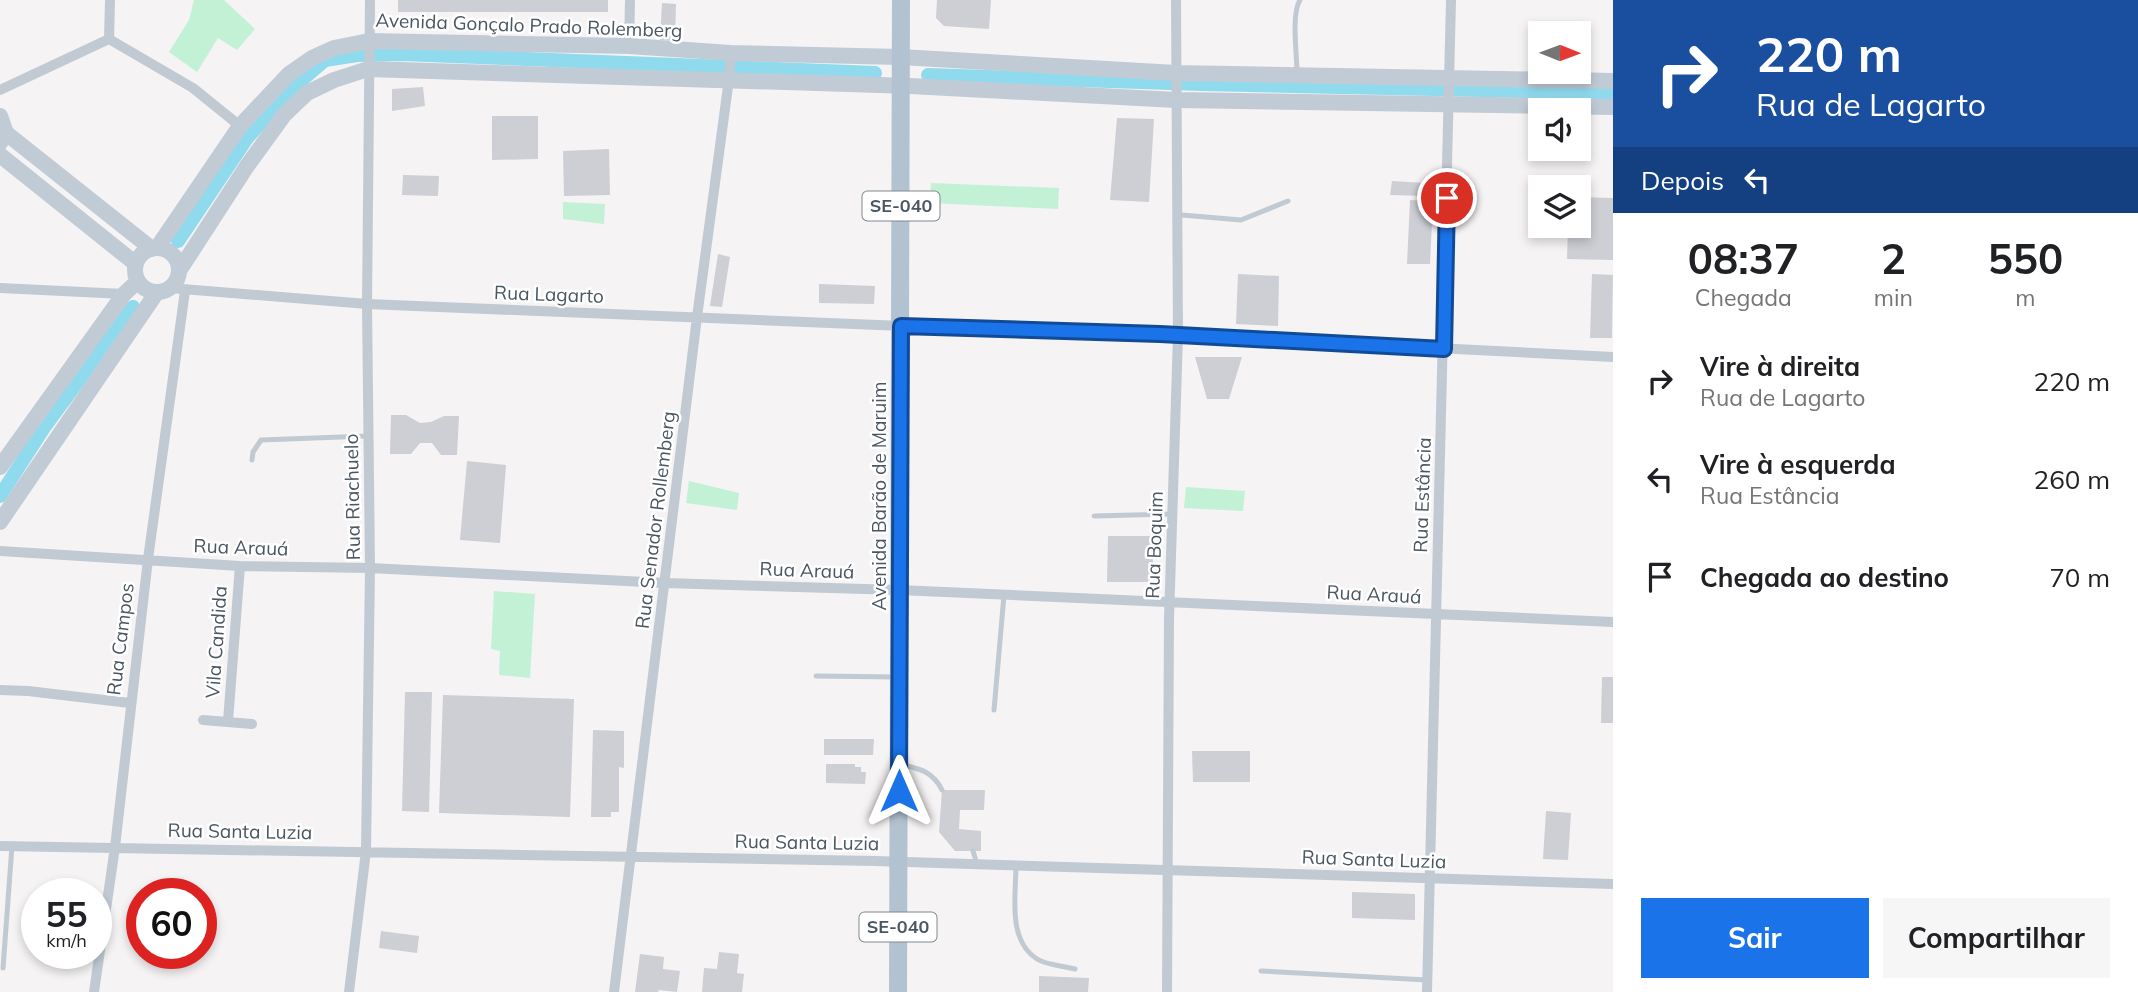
<!DOCTYPE html>
<html lang="pt">
<head>
<meta charset="utf-8">
<style>
  body { margin:0; font-family:Mulish,sans-serif; background:#f6f6f6; color:#202124; height:100vh; display:flex; flex-direction:column; font-size:26px; white-space:nowrap }
  * { box-sizing:border-box; margin:0 }
  p { font-size:23px; color:#757577 }
  .icon { flex:none; width:38px; height:38px; fill:none; stroke:currentColor; stroke-width:2; stroke-linecap:round; stroke-linejoin:round }
  .map { position:relative; flex:1; overflow:hidden }
  .sheet { display:flex; flex-direction:column; background:#fff; width:525px }
  .sheet>* { flex:none }
  .guide { background:#1a4fa0; color:#fff; overflow:hidden }
  .needle { width:46px; rotate:91deg }
  .fabs { position:absolute; left:1528px; top:21px; display:grid; gap:14px }
  .fabs a { display:grid; place-items:center; width:63px; height:63px; border-radius:0px; background:#fff; box-shadow:0 4px 10px #0003; font-size:35px }
  .speed { position:absolute; left:21px; top:878px; display:flex; gap:14px; font-size:35px; font-weight:700; text-align:center }
  .speed>* { display:grid; place-content:center; width:91px; height:91px; border-radius:50%; background:#fff; box-shadow:0 4px 10px #0003; line-height:1 }
  .speed small { font-size:18px; font-weight:400 }
  .speed .limit { border:10px solid #d22; background:#fff; color:#111 }
  .pin { position:absolute; display:grid; place-items:center; width:60px; height:60px; color:#fff; margin:-30px; border:4px solid #fff; border-radius:50%; box-shadow:0 2px 7px #0007 }
  .me { position:absolute; width:77px; margin:-38px; rotate:0deg; stroke-linejoin:round; filter:drop-shadow(0 0 5px #0008) }
  .turn { display:flex; align-items:center; gap:24px; height:147px; padding:0 28px; font-size:32px }
  .turn .icon { width:91px; height:91px; stroke-width:2.5 }
  .turn b { display:block; font-size:49px; line-height:60px }
  .then { display:flex; align-items:center; height:66px; padding:0 28px; background:#0003; gap:14px; font-size:26px }
  .eta { display:flex; justify-content:space-evenly; align-items:center; height:119px; text-align:center }
  .eta b { font-size:42px; font-weight:700; line-height:49px }
  .button { display:flex; gap:14px; margin-top:auto; padding:14px 28px }
  .button a { flex:1; height:80px; border-radius:0px; background:#1a73e8; color:#fff; font-size:28px; font-weight:700; line-height:80px; text-align:center }
  .button a+a { background:#f6f6f6; color:#202124 }
  ul { padding:0; list-style:none }
  li { display:flex; align-items:center; gap:21px; height:98px; padding:0 28px }
  li div { flex:1 }
  li b { display:block; font-size:26px }
  li em { font-style:normal }
  main { display:flex; flex:1; min-height:0 }
  .map>svg:first-child { display:block }
  .green { fill:#c3f1d5 }
  .lines { fill:none; stroke-linecap:round; stroke-linejoin:round }
  .canal { stroke:#90daee; stroke-width:14 }
  .building { fill:#cdcfd5 }
  .lane { stroke:#c1cad2; stroke-width:5 }
  .street { stroke:#c1cad2; stroke-width:10 }
  .secondary { stroke:#c1cbd6; stroke-width:16 }
  .primary { stroke:#b3c2d1; stroke-width:18 }
  .route-casing { stroke:#114b97; stroke-width:18 }
  .route { stroke:#1a73e8; stroke-width:12 }
  .labels { text-anchor:middle; stroke-width:5; stroke-linejoin:round; paint-order:stroke }
  .shield { fill:#fff; stroke:#808990; stroke-width:2 }
  .shield-label { font-size:18px; font-weight:bold; fill:#4a5661 }
  .street-label { font-size:19px; fill:#4a5661; stroke:#fff }
</style>
</head>
<body>
<main>
<div class="map">
<svg width="1613" height="992" viewBox="0 0 1613 992">
  <rect width="100%" height="100%" fill="#f5f3f3"/>
  <path class="green" d="M 194,0 L 224,0 L 255,29 L 237,50 L 218,38 L 197,72 L 169,52 L 189,20 Z
    M 931,183 L 1059,188 L 1058,209 L 930,203 Z
    M 563,202 L 605,204 L 604,224 L 563,219 Z
    M 689,481 L 739,493 L 737,510 L 686,503 Z
    M 1186,487 L 1245,491 L 1243,511 L 1184,508 Z
    M 494,591 L 535,594 L 530,678 L 499,675 L 500,651 L 491,649 Z"/>
  <g class="lines">
    <path class="canal" d="M 928,75 L 1202,84 L 1613,93
      M 178,241 L 247,138 L 290,90 L 325,60 L 357,55 L 402,54 L 875,73
      M 0,496 L 45,426 L 133,307"/>
  </g>
  <path class="building" d="M 398,0 L 608,0 L 608,12 L 398,12 Z
    M 937,0 L 991,0 L 989,29 L 944,26 L 936,18 Z
    M 662,3 L 676,4 L 675,41 L 660,40 Z
    M 423,87 L 425,106 L 392,111 L 392,89 Z
    M 492,116 L 538,116 L 538,159 L 492,160 Z
    M 1117,118 L 1154,119 L 1149,202 L 1110,200 Z
    M 609,149 L 610,195 L 564,196 L 563,151 Z
    M 403,175 L 439,176 L 438,196 L 402,195 Z
    M 1392,181 L 1425,183 L 1425,196 L 1390,195 Z
    M 1578,197 L 1613,198 L 1613,260 L 1567,259 L 1568,226 L 1578,226 Z
    M 1410,200 L 1433,201 L 1430,264 L 1407,264 Z
    M 718,254 L 730,257 L 722,307 L 710,306 Z
    M 1238,274 L 1279,276 L 1278,326 L 1236,324 Z
    M 1592,274 L 1613,275 L 1612,338 L 1590,338 Z
    M 819,284 L 875,286 L 874,304 L 819,303 Z
    M 1195,357 L 1242,357 L 1229,399 L 1207,399 Z
    M 391,415 L 406,415 L 420,423 L 431,422 L 444,416 L 459,416 L 457,455 L 441,455 L 432,443 L 420,443 L 411,454 L 390,454 Z
    M 467,461 L 506,465 L 500,543 L 460,540 Z
    M 1108,536 L 1153,536 L 1153,582 L 1107,582 Z
    M 1602,677 L 1613,677 L 1613,723 L 1601,723 Z
    M 405,692 L 432,692 L 429,812 L 402,811 Z
    M 443,695 L 574,699 L 570,817 L 439,813 Z
    M 593,730 L 624,731 L 624,768 L 619,767 L 619,812 L 611,812 L 611,817 L 591,817 Z
    M 824,739 L 874,739 L 873,755 L 824,755 Z
    M 1192,751 L 1250,751 L 1250,782 L 1193,782 Z
    M 826,764 L 855,764 L 855,767 L 861,767 L 861,772 L 866,772 L 865,784 L 826,783 Z
    M 942,790 L 985,790 L 984,810 L 960,810 L 959,829 L 981,831 L 981,851 L 955,851 L 939,832 Z
    M 1546,811 L 1571,813 L 1568,860 L 1543,859 Z
    M 1352,892 L 1415,894 L 1415,920 L 1352,918 Z
    M 381,931 L 419,936 L 417,953 L 379,948 Z
    M 719,952 L 739,954 L 737,973 L 744,974 L 742,992 L 702,992 L 704,968 L 717,969 Z
    M 640,954 L 664,957 L 663,969 L 680,971 L 677,992 L 659,990 L 658,992 L 635,992 Z
    M 1039,976 L 1089,978 L 1088,992 L 1039,992 Z"/>
  <g class="lines">
    <path class="lane" d="M 1297,73 C 1297,55 1291,14 1300,0
      M 1177,217 L 1182,215 L 1241,220 L 1288,201
      M 252,460 L 253,452 L 261,440 L 368,436
      M 1094,516 L 1172,514
      M 816,676 L 896,677
      M 994,710 L 1004,595
      M 903,765 C 921,769 933,772 942,790
      M 973,851 L 977,864
      M 1016,865 C 1016,895 1007,940 1037,959 C 1046,965 1064,966 1075,969
      M 3,968 L 12,846
      M 1261,971 L 1427,980"/>
    <path class="street" d="M 109,39 L 193,88 L 240,126
      M 109,39 L 110,0
      M 629,46 L 630,0
      M 0,90 L 109,39
      M 0,288 L 124,294
      M 170,288 L 367,304 L 927,327 L 1178,335 L 1613,357
      M 0,551 L 240,566 L 370,568 L 665,583 L 899,590 L 1613,622
      M 0,690 L 28,691 L 130,703
      M 203,720 L 252,724
      M 228,721 L 240,566
      M 0,846 L 875,861 L 1613,884
      M 94,992 L 115,847 L 148,559 L 185,291
      M 349,992 L 366,851 L 370,568 L 367,304 L 370,0
      M 614,992 L 697,317 L 729,79 L 731,53
      M 1167,992 L 1169,619 L 1178,335 L 1176,0
      M 1427,992 L 1451,0"/>
    <path class="secondary" d="M 0,116 L 6,133 L 0,143
      M 6,133 L 152,249
      M 0,155 L 136,264
      M 157,248 L 240,126 L 289,74 L 312,58 L 334,48 L 369,41 L 629,46 L 731,53 L 900,57 L 1176,73 L 1613,81
      M135 270a22 22 0 1 1 44 0a22 22 0 1 1-44 0Z
      M 179,271 L 247,166 L 284,115 L 307,93 L 334,80 L 368,69 L 910,86 L 1176,100 L 1613,107
      M 0,467 L 124,294 L 138,281
      M 0,522 L 157,292"/>
    <path class="primary" d="M 898,992 L 901,0"/>
  </g>
  <g class="lines">
    <defs>
      <path id="route" d="M 899,791 L 901,326 L 1160,334 L 1444,349 L 1447,198"/>
    </defs>
    <use href="#route" class="route-casing"/>
    <use href="#route" class="route"/>
  </g>
  <g class="labels">
    <g class="shield">
      <rect x="862.5" y="191.5" width="77" height="29" rx="5"/>
      <rect x="859.5" y="912.5" width="77" height="29" rx="5"/>
    </g>
    <g class="shield-label">
      <text x="901" y="212">SE-040</text>
      <text x="898" y="933">SE-040</text>
    </g>
    <g class="street-label">
      <text transform="translate(529 25) rotate(2)" y="7">Avenida Gonçalo Prado Rolemberg</text>
      <text transform="translate(549 294) rotate(2)" y="7">Rua Lagarto</text>
      <text transform="translate(1422 495) rotate(-88)" y="7">Rua Estância</text>
      <text transform="translate(879 496) rotate(-90)" y="7">Avenida Barão de Maruim</text>
      <text transform="translate(352 497) rotate(-91)" y="7">Rua Riachuelo</text>
      <text transform="translate(655 520) rotate(-83)" y="7">Rua Senador Rollemberg</text>
      <text transform="translate(1154 545) rotate(-88)" y="7">Rua Boquim</text>
      <text transform="translate(241 547) rotate(2)" y="7">Rua Arauá</text>
      <text transform="translate(807 570) rotate(2)" y="7">Rua Arauá</text>
      <text transform="translate(1374 594) rotate(3)" y="7">Rua Arauá</text>
      <text transform="translate(120 639) rotate(-83)" y="7">Rua Campos</text>
      <text transform="translate(216 642) rotate(-86)" y="7">Vila Candida</text>
      <text transform="translate(240 831) rotate(1)" y="7">Rua Santa Luzia</text>
      <text transform="translate(807 842) rotate(1)" y="7">Rua Santa Luzia</text>
      <text transform="translate(1374 859) rotate(2)" y="7">Rua Santa Luzia</text>
    </g>
  </g>
</svg>
<div class="fabs">
<a><svg class="needle" viewBox="-14 -14 28 28"><path d="M0-13l5 13h-10z" fill="#e53935"/><path d="M0 13l5-13h-10z" fill="#757577"/></svg></a>
<a><svg class="icon" aria-label="sound" viewBox="0 0 24 24"><path d="M4 9h4l5-4v14l-5-4H4zM17 9q2 3 0 6"/></svg></a>
<a><svg class="icon" aria-label="layers" viewBox="0 0 24 24"><path d="M12 4l9 5-9 5-9-5zM3 14l9 5 9-5"/></svg></a>
</div>
<div class="speed"><div>55<small>km/h</small></div><div class="limit">60</div></div>
<div class="pin" style="left:1447px;top:198px;background:#d93025"><svg class="icon" aria-label="arrive" viewBox="0 0 24 24"><path d="M6 21V4h12l-3 4 3 4H6"/></svg></div>
<svg class="me" style="left:899px;top:791px" viewBox="-20 -20 40 40"><path d="M0-17L14 15 0 8-14 15z" fill="#1a73e8" stroke="#fff" stroke-width="4"/></svg>
</div>
<section class="sheet">
<div class="guide">
<div class="turn"><svg class="icon" aria-label="right" viewBox="0 0 24 24"><path d="M7 20v-9h11M14 6l5 5-5 5"/></svg><div><b>220 m</b>Rua de Lagarto</div></div>
<div class="then">Depois<svg class="icon" aria-label="left" viewBox="0 0 24 24"><path d="M17 20v-9H6M10 6l-5 5 5 5"/></svg></div>
</div>
<div class="eta">
<div><b>08:37</b><p>Chegada</p></div>
<div><b>2</b><p>min</p></div>
<div><b>550</b><p>m</p></div>
</div>
<ul>
<li><svg class="icon" aria-label="right" viewBox="0 0 24 24"><path d="M7 20v-9h11M14 6l5 5-5 5"/></svg><div><b>Vire à direita</b><p>Rua de Lagarto</p></div><em>220 m</em></li>
<li><svg class="icon" aria-label="left" viewBox="0 0 24 24"><path d="M17 20v-9H6M10 6l-5 5 5 5"/></svg><div><b>Vire à esquerda</b><p>Rua Estância</p></div><em>260 m</em></li>
<li><svg class="icon" aria-label="arrive" viewBox="0 0 24 24"><path d="M6 21V4h12l-3 4 3 4H6"/></svg><div><b>Chegada ao destino</b></div><em>70 m</em></li>
</ul>
<div class="button"><a>Sair</a><a>Compartilhar</a></div>
</section>
</main>
</body>
</html>
